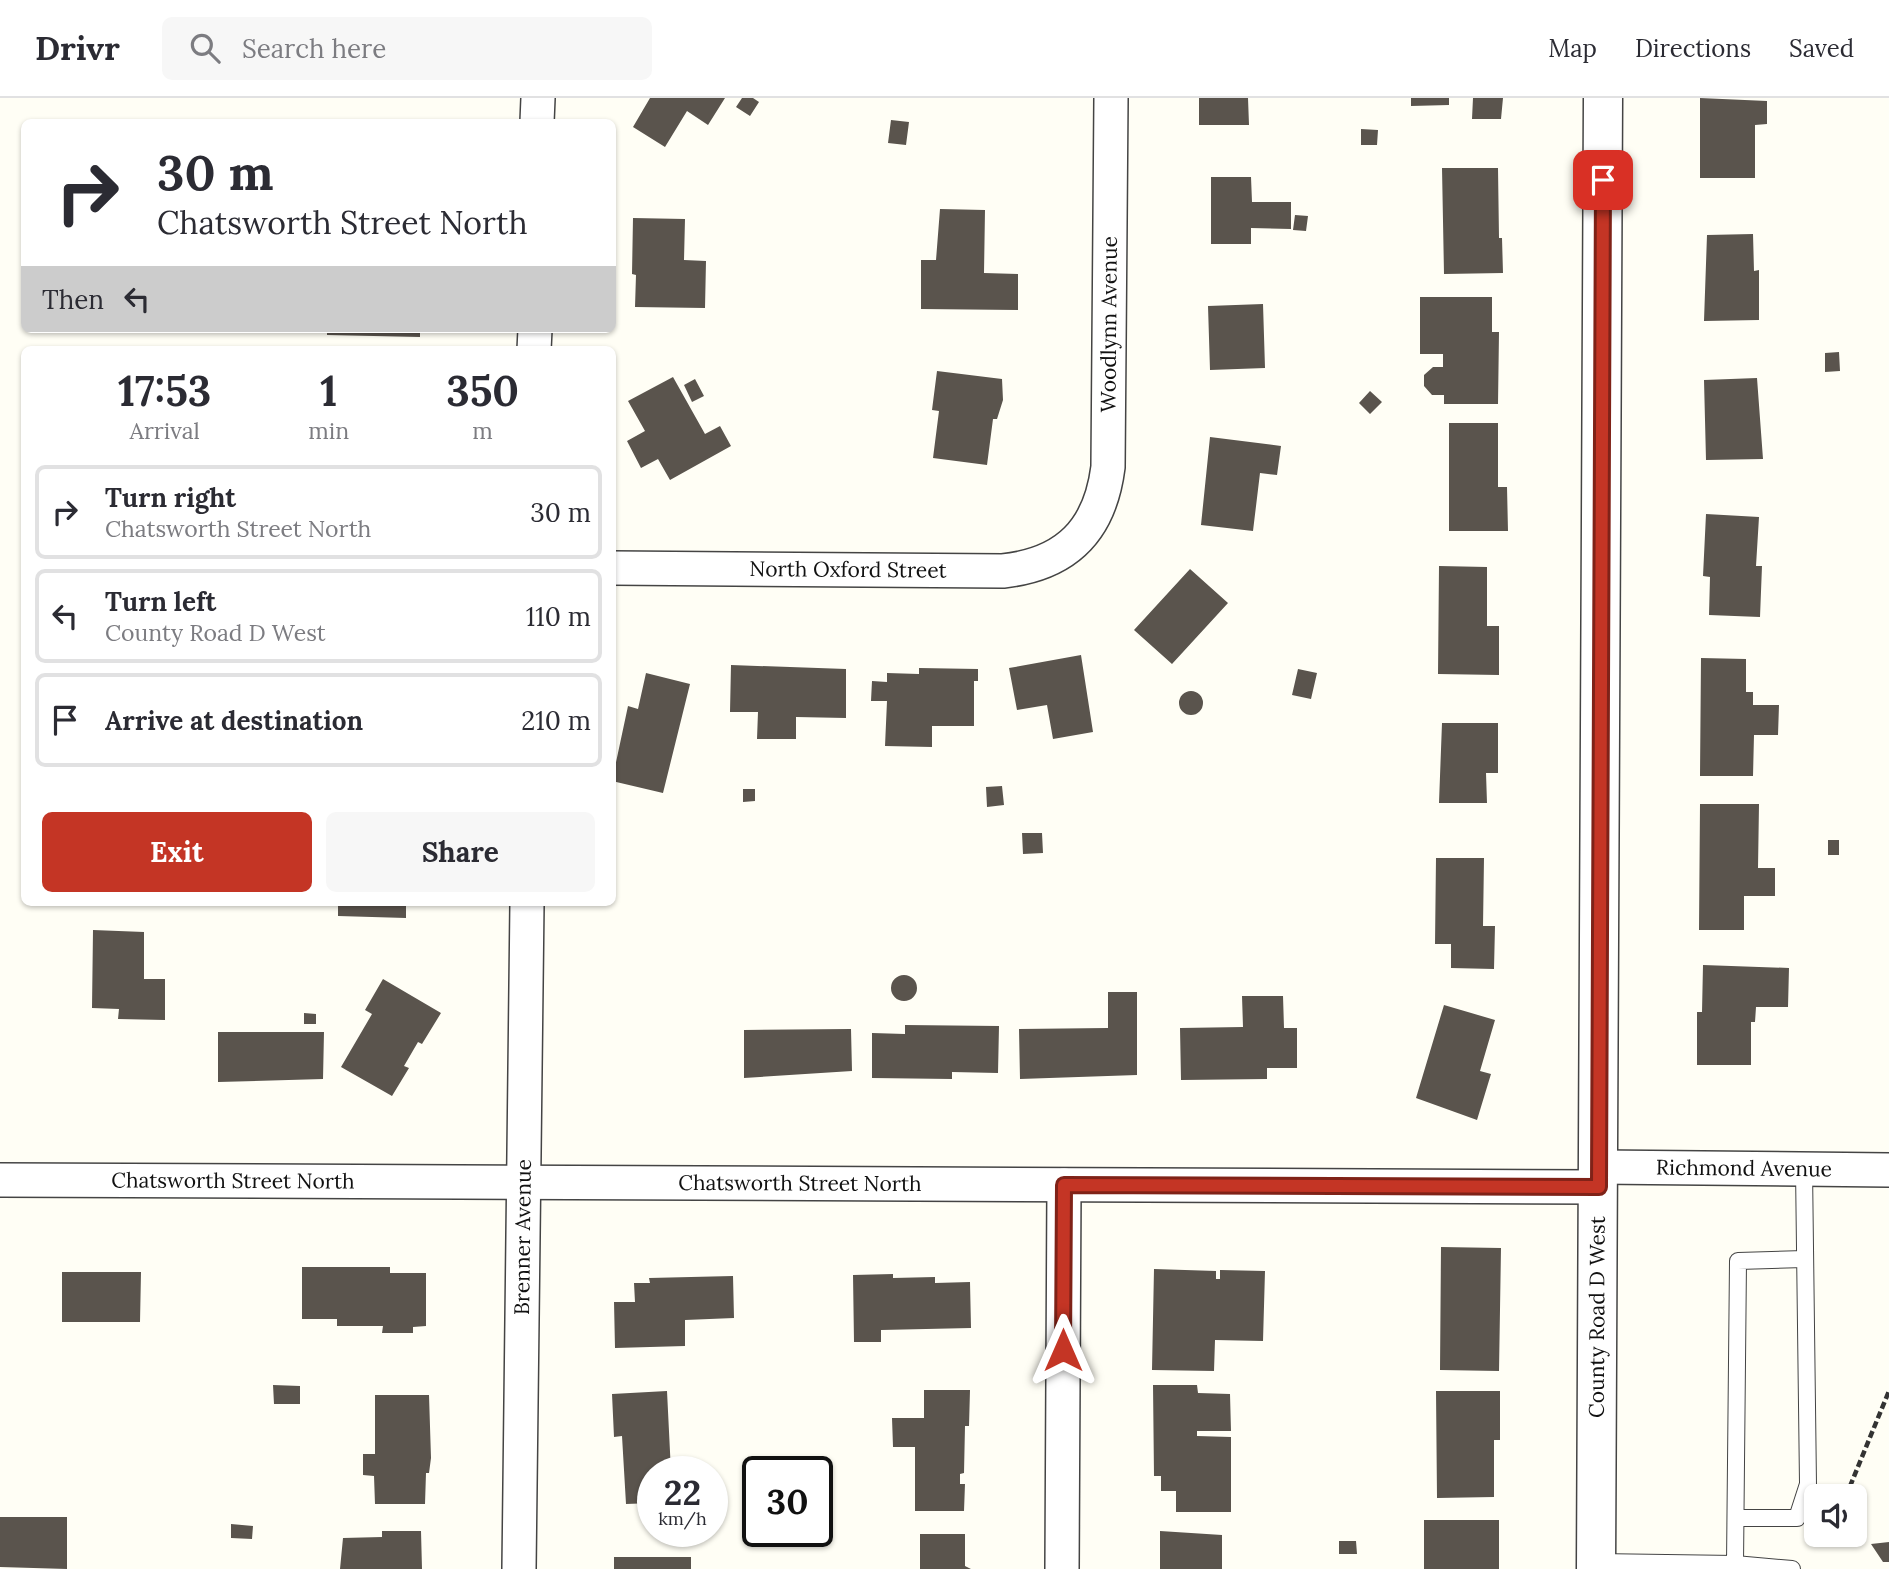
<!DOCTYPE html>
<html lang="en">
<head>
<meta charset="utf-8">
<style>
  body { margin:0; font-family:Lora,serif; background:#f7f7f7; color:#2b2b33; height:100vh; display:flex; flex-direction:column; font-size:26px; white-space:nowrap }
  * { box-sizing:border-box; margin:0 }
  p { font-size:23px; color:#7c7c81 }
  .icon { flex:none; width:38px; height:38px; fill:none; stroke:currentColor; stroke-width:2; stroke-linecap:round; stroke-linejoin:round }
  .map { position:relative; flex:1; overflow:hidden }
  .side { position:absolute; left:21px; top:248px; width:595px; height:560px; display:flex; flex-direction:column; background:#fff; border-radius:10px; box-shadow:0 2px 5px #0004 }
  .side>* { flex:none }
  .hud { position:absolute; left:21px; top:21px; width:595px; height:214px; border-radius:10px; box-shadow:0 2px 5px #0004; background:#fff; color:#2b2b33; overflow:hidden }
  .controls { position:absolute; left:1804px; top:1386px; display:grid; gap:14px }
  .controls a { display:grid; place-items:center; width:63px; height:63px; border-radius:10px; background:#fff; box-shadow:0 2px 5px #0004; font-size:35px }
  .speed { position:absolute; left:637px; top:1358px; display:flex; gap:14px; font-size:35px; font-weight:700; text-align:center }
  .speed>* { display:grid; place-content:center; width:91px; height:91px; border-radius:50%; background:#fff; box-shadow:0 2px 5px #0004; line-height:1 }
  .speed small { font-size:18px; font-weight:400 }
  .speed .limit { border:4px solid #111; border-radius:10px; background:#fff; color:#111 }
  .pin { position:absolute; display:grid; place-items:center; width:60px; height:60px; color:#fff; margin:-30px; border-radius:14px; box-shadow:0 4px 10px #0006 }
  .me { position:absolute; width:77px; margin:-38px; rotate:0deg; stroke-linejoin:round; filter:drop-shadow(0 0 5px #0008) }
  .turn { display:flex; align-items:center; gap:24px; height:147px; padding:0 21px; font-size:32px }
  .turn .icon { width:91px; height:91px; stroke-width:2.5 }
  .turn b { display:block; font-size:49px; line-height:60px }
  .then { display:flex; align-items:center; height:66px; padding:0 21px; background:#0003; gap:14px; font-size:26px }
  .eta { display:flex; justify-content:space-evenly; align-items:center; height:119px; text-align:center }
  .eta b { font-size:42px; font-weight:700; line-height:49px }
  .cta { display:flex; gap:14px; margin-top:auto; padding:14px 21px }
  .cta a { flex:1; height:80px; border-radius:10px; background:#c43525; color:#fff; font-size:28px; font-weight:700; line-height:80px; text-align:center }
  .cta a+a { background:#f7f7f7; color:#2b2b33 }
  ul { padding:0; list-style:none }
  li { display:flex; align-items:center; gap:21px; height:94px; margin:0 14px 10px; padding:0 7px; border:4px solid #e1e1e2; border-radius:10px }
  li div { flex:1 }
  li b { display:block; font-size:26px }
  li em { font-style:normal }
  header { display:flex; align-items:center; gap:42px; box-sizing:border-box; height:98px; padding:0 35px; background:#fff; border-bottom:2px solid #e1e1e2 }
  header strong { font-size:33px }
  nav { display:flex; gap:38px; margin-inline-start:auto; font-size:24px }
  .search { width:490px; height:63px; background:#f7f7f7; display:flex; align-items:center; gap:18px; box-sizing:border-box; padding:0 24px; border-radius:10px; color:#7c7c81; font-size:26px }
  .map>svg:first-child { display:block }
  .building { fill:#5a544d }
  .lines { fill:none; stroke-linecap:round; stroke-linejoin:round }
  .service-casing { stroke:#444; stroke-width:18 }
  .minor-casing { stroke:#444; stroke-width:36 }
  .tertiary-casing { stroke:#444; stroke-width:41 }
  .path { stroke:#333; stroke-width:4.5; stroke-dasharray:7 3.5; stroke-linecap:butt }
  .service { stroke:#fff; stroke-width:16 }
  .minor { stroke:#fff; stroke-width:33 }
  .tertiary { stroke:#fff; stroke-width:38 }
  .route-casing { stroke:#7f2218; stroke-width:18 }
  .route { stroke:#c43525; stroke-width:12 }
  .labels { text-anchor:middle; stroke-width:7; stroke-linejoin:round; paint-order:stroke }
  .street-label { font-size:21px; fill:#111; stroke:#fff }
</style>
</head>
<body>
<header>
<strong>Drivr</strong>
<div class="search"><svg class="icon" aria-label="search" viewBox="0 0 24 24"><circle cx="10" cy="10" r="6"/><path d="M15 15l6 6"/></svg>Search here</div>
<nav><a>Map</a><a>Directions</a><a>Saved</a></nav>
</header>
<div class="map">
<svg width="1889" height="1471" viewBox="0 0 1889 1471">
  <rect width="100%" height="100%" fill="#fffef5"/>
  <path class="building" d="M 650,0 L 725,0 L 708,27 L 687,13 L 665,49 L 633,29 Z
    M 742,0 L 753,0 L 759,4 L 750,18 L 736,9 Z
    M 1199,0 L 1248,0 L 1249,27 L 1199,27 Z
    M 1411,0 L 1449,0 L 1449,7 L 1411,8 Z
    M 1473,0 L 1503,0 L 1501,21 L 1472,21 Z
    M 1700,0 L 1767,3 L 1767,26 L 1755,27 L 1755,80 L 1700,80 Z
    M 891,22 L 909,24 L 906,47 L 888,45 Z
    M 1361,31 L 1378,32 L 1377,47 L 1361,47 Z
    M 1442,70 L 1498,70 L 1499,140 L 1502,140 L 1503,175 L 1444,176 Z
    M 1211,79 L 1251,79 L 1252,104 L 1291,104 L 1291,131 L 1251,130 L 1251,146 L 1211,146 Z
    M 940,111 L 985,112 L 984,175 L 1018,176 L 1018,212 L 921,211 L 921,162 L 936,162 Z
    M 1295,117 L 1308,118 L 1306,133 L 1293,132 Z
    M 633,120 L 685,121 L 684,162 L 706,163 L 705,210 L 635,209 L 636,177 L 632,176 Z
    M 1753,136 L 1754,173 L 1759,172 L 1759,222 L 1704,223 L 1707,137 Z
    M 1420,199 L 1492,199 L 1492,234 L 1499,234 L 1498,306 L 1444,306 L 1444,297 L 1432,297 L 1424,288 L 1424,277 L 1433,269 L 1443,269 L 1443,256 L 1420,256 Z
    M 1263,206 L 1265,270 L 1210,272 L 1208,208 Z
    M 327,231 L 420,231 L 420,239 L 327,237 Z
    M 1839,254 L 1840,273 L 1825,274 L 1825,255 Z
    M 937,273 L 1002,281 L 1003,302 L 997,321 L 993,321 L 987,367 L 933,360 L 939,313 L 932,312 Z
    M 673,279 L 705,336 L 720,328 L 731,348 L 670,382 L 658,361 L 641,370 L 627,343 L 645,333 L 628,303 Z
    M 1757,280 L 1763,361 L 1706,362 L 1704,282 Z
    M 695,281 L 704,298 L 692,304 L 684,287 Z
    M 1370,293 L 1382,304 L 1370,316 L 1359,305 Z
    M 1449,325 L 1498,325 L 1498,389 L 1507,389 L 1508,433 L 1449,433 Z
    M 1210,339 L 1281,348 L 1277,377 L 1260,375 L 1253,433 L 1201,427 Z
    M 1706,416 L 1759,419 L 1756,468 L 1762,468 L 1760,519 L 1709,517 L 1710,479 L 1703,478 Z
    M 1439,468 L 1487,469 L 1487,528 L 1499,528 L 1499,577 L 1438,576 Z
    M 1190,471 L 1228,505 L 1172,566 L 1134,532 Z
    M 1081,557 L 1093,634 L 1053,641 L 1047,607 L 1017,612 L 1009,570 Z
    M 1701,560 L 1746,561 L 1746,594 L 1753,594 L 1753,607 L 1779,607 L 1778,637 L 1754,637 L 1753,678 L 1700,678 Z
    M 731,567 L 846,571 L 846,620 L 796,619 L 796,641 L 757,641 L 758,614 L 730,614 Z
    M 919,570 L 978,571 L 978,583 L 974,583 L 974,628 L 932,628 L 932,649 L 885,648 L 887,603 L 871,603 L 872,583 L 887,584 L 887,575 L 919,576 Z
    M 1298,571 L 1317,575 L 1311,601 L 1292,597 Z
    M 646,575 L 690,586 L 663,695 L 612,683 L 628,608 L 638,611 Z
    M1179 605a12 12 0 1 1 24 0a12 12 0 1 1-24 0Z
    M 1442,625 L 1498,625 L 1498,675 L 1486,675 L 1487,705 L 1439,705 Z
    M 1002,688 L 1004,707 L 987,709 L 986,689 Z
    M 743,691 L 755,691 L 755,703 L 743,704 Z
    M 1700,706 L 1759,706 L 1758,770 L 1775,770 L 1775,798 L 1744,798 L 1744,832 L 1699,832 Z
    M 1022,735 L 1042,735 L 1043,755 L 1023,756 Z
    M 1828,742 L 1839,742 L 1839,757 L 1828,757 Z
    M 1436,760 L 1484,760 L 1483,828 L 1495,828 L 1494,871 L 1451,870 L 1451,846 L 1435,846 Z
    M 338,805 L 406,805 L 406,820 L 338,818 Z
    M 93,832 L 144,834 L 144,881 L 165,881 L 165,922 L 118,921 L 119,911 L 92,910 Z
    M 1703,867 L 1789,870 L 1788,909 L 1756,909 L 1755,924 L 1751,924 L 1751,967 L 1697,967 L 1697,914 L 1702,914 Z
    M891 890a13 13 0 1 1 26 0a13 13 0 1 1-26 0Z
    M 383,881 L 441,915 L 422,946 L 418,944 L 404,968 L 409,970 L 392,998 L 341,969 L 372,916 L 365,912 Z
    M 1108,894 L 1137,894 L 1137,977 L 1020,981 L 1019,931 L 1108,930 Z
    M 1242,898 L 1283,898 L 1284,930 L 1297,930 L 1297,970 L 1267,970 L 1267,981 L 1181,982 L 1180,930 L 1243,929 Z
    M 1444,907 L 1495,922 L 1480,973 L 1491,976 L 1477,1022 L 1416,1000 Z
    M 304,915 L 316,916 L 316,926 L 304,926 Z
    M 905,927 L 999,928 L 998,975 L 952,974 L 952,981 L 872,980 L 872,935 L 905,936 Z
    M 851,931 L 852,973 L 744,980 L 744,932 Z
    M 218,934 L 324,934 L 323,981 L 218,984 Z
    M 1441,1149 L 1501,1150 L 1499,1273 L 1440,1272 Z
    M 302,1169 L 390,1169 L 390,1175 L 426,1175 L 426,1228 L 413,1229 L 413,1235 L 382,1235 L 383,1228 L 337,1228 L 337,1221 L 302,1221 Z
    M 1154,1171 L 1216,1173 L 1216,1181 L 1220,1181 L 1220,1172 L 1265,1173 L 1263,1243 L 1215,1242 L 1214,1273 L 1152,1272 Z
    M 62,1174 L 141,1174 L 140,1224 L 62,1224 Z
    M 893,1176 L 893,1180 L 935,1179 L 935,1185 L 970,1184 L 971,1230 L 881,1232 L 881,1244 L 854,1244 L 853,1177 Z
    M 733,1178 L 734,1220 L 685,1222 L 685,1248 L 615,1250 L 614,1204 L 635,1204 L 634,1185 L 650,1185 L 649,1180 Z
    M 273,1287 L 300,1288 L 300,1306 L 274,1306 Z
    M 1153,1287 L 1197,1287 L 1198,1295 L 1230,1296 L 1231,1333 L 1197,1333 L 1197,1338 L 1231,1339 L 1231,1414 L 1176,1414 L 1176,1393 L 1161,1393 L 1161,1378 L 1154,1378 Z
    M 924,1292 L 970,1292 L 969,1328 L 965,1328 L 964,1375 L 960,1376 L 960,1386 L 965,1386 L 964,1413 L 915,1413 L 915,1349 L 893,1349 L 892,1320 L 924,1320 Z
    M 667,1293 L 671,1374 L 653,1374 L 653,1405 L 626,1406 L 622,1338 L 614,1339 L 612,1296 Z
    M 1436,1293 L 1500,1293 L 1500,1342 L 1494,1342 L 1494,1399 L 1437,1400 Z
    M 375,1297 L 429,1297 L 431,1360 L 429,1375 L 426,1375 L 425,1406 L 375,1406 L 374,1378 L 363,1377 L 363,1356 L 375,1356 Z
    M 817,1392 L 830,1393 L 830,1413 L 817,1413 Z
    M 0,1419 L 67,1419 L 67,1471 L 0,1469 Z
    M 1424,1422 L 1499,1422 L 1499,1471 L 1424,1471 Z
    M 231,1426 L 253,1428 L 252,1441 L 231,1440 Z
    M 382,1433 L 421,1433 L 422,1471 L 340,1471 L 343,1440 L 382,1439 Z
    M 1160,1433 L 1222,1437 L 1222,1471 L 1160,1471 Z
    M 920,1436 L 965,1436 L 965,1468 L 971,1471 L 920,1471 Z
    M 1339,1443 L 1356,1443 L 1357,1456 L 1339,1456 Z
    M 1889,1444 L 1889,1464 L 1883,1464 L 1871,1446 Z
    M 614,1459 L 691,1459 L 691,1471 L 614,1471 Z"/>
  <g class="lines">
    <defs>
      <path id="service" d="M 1736,1420 L 1797,1420 L 1808,1386 L 1804,1071
        M 1597,1464 L 1735,1466 L 1738,1163 L 1804,1161
        M 1735,1471 L 1735,1466 L 1792,1471"/>
      <g id="minor">
        <path d="M 537,24 L 538,0"/>
        <path d="M 534,252 L 535,231"/>
        <path id="s1" d="M 612,470 L 1003,473 C 1067,466 1100,432 1108,369 L 1111,0"/>
        <path id="s2" d="M 1599,1069 L 1889,1072"/>
        <path id="s3" d="M 0,1082 L 1599,1089"/>
        <path id="s4" d="M 519,1471 L 527,805"/>
        <path d="M 1062,1471 L 1064,1087"/>
      </g>
      <g id="tertiary">
        <path id="s5" d="M 1596,1471 L 1603,0"/>
      </g>
    </defs>
    <use href="#service" class="service-casing"/>
    <use href="#minor" class="minor-casing"/>
    <use href="#tertiary" class="tertiary-casing"/>
    <path class="path" d="M 1846,1398 L 1889,1293"/>
    <use href="#service" class="service"/>
    <use href="#minor" class="minor"/>
    <use href="#tertiary" class="tertiary"/>
  </g>
  <g class="lines">
    <defs>
      <path id="route" d="M 1063,1252 L 1064,1087 L 1599,1089 L 1603,82"/>
    </defs>
    <use href="#route" class="route-casing"/>
    <use href="#route" class="route"/>
  </g>
  <g class="labels">
    <g class="street-label">
      <text dy="7" stroke="none"><textPath href="#s1" startOffset="696">Woodlynn Avenue</textPath></text>
      <text dy="7" stroke="none"><textPath href="#s1" startOffset="236">North Oxford Street</textPath></text>
      <text dy="7" stroke="none"><textPath href="#s2" startOffset="145">Richmond Avenue</textPath></text>
      <text dy="7" stroke="none"><textPath href="#s3" startOffset="233">Chatsworth Street North</textPath></text>
      <text dy="7" stroke="none"><textPath href="#s3" startOffset="800">Chatsworth Street North</textPath></text>
      <text dy="7" stroke="none"><textPath href="#s4" startOffset="332">Brenner Avenue</textPath></text>
      <text dy="7" stroke="none"><textPath href="#s5" startOffset="252">County Road D West</textPath></text>
    </g>
  </g>
</svg>
<div class="controls">
<a><svg class="icon" aria-label="sound" viewBox="0 0 24 24"><path d="M4 9h4l5-4v14l-5-4H4zM17 9q2 3 0 6"/></svg></a>
</div>
<div class="speed"><div>22<small>km/h</small></div><div class="limit">30</div></div>
<div class="pin" style="left:1603px;top:82px;background:#d93025"><svg class="icon" aria-label="arrive" viewBox="0 0 24 24"><path d="M6 21V4h12l-3 4 3 4H6"/></svg></div>
<svg class="me" style="left:1063px;top:1252px" viewBox="-20 -20 40 40"><path d="M0-17L14 15 0 8-14 15z" fill="#c43525" stroke="#fff" stroke-width="4"/></svg>
<div class="hud">
<div class="turn"><svg class="icon" aria-label="right" viewBox="0 0 24 24"><path d="M7 20v-9h11M14 6l5 5-5 5"/></svg><div><b>30 m</b>Chatsworth Street North</div></div>
<div class="then">Then<svg class="icon" aria-label="left" viewBox="0 0 24 24"><path d="M17 20v-9H6M10 6l-5 5 5 5"/></svg></div>
</div>
<section class="side">
<div class="eta">
<div><b>17:53</b><p>Arrival</p></div>
<div><b>1</b><p>min</p></div>
<div><b>350</b><p>m</p></div>
</div>
<ul>
<li><svg class="icon" aria-label="right" viewBox="0 0 24 24"><path d="M7 20v-9h11M14 6l5 5-5 5"/></svg><div><b>Turn right</b><p>Chatsworth Street North</p></div><em>30 m</em></li>
<li><svg class="icon" aria-label="left" viewBox="0 0 24 24"><path d="M17 20v-9H6M10 6l-5 5 5 5"/></svg><div><b>Turn left</b><p>County Road D West</p></div><em>110 m</em></li>
<li><svg class="icon" aria-label="arrive" viewBox="0 0 24 24"><path d="M6 21V4h12l-3 4 3 4H6"/></svg><div><b>Arrive at destination</b></div><em>210 m</em></li>
</ul>
<div class="cta"><a>Exit</a><a>Share</a></div>
</section>
</div>
</body>
</html>
